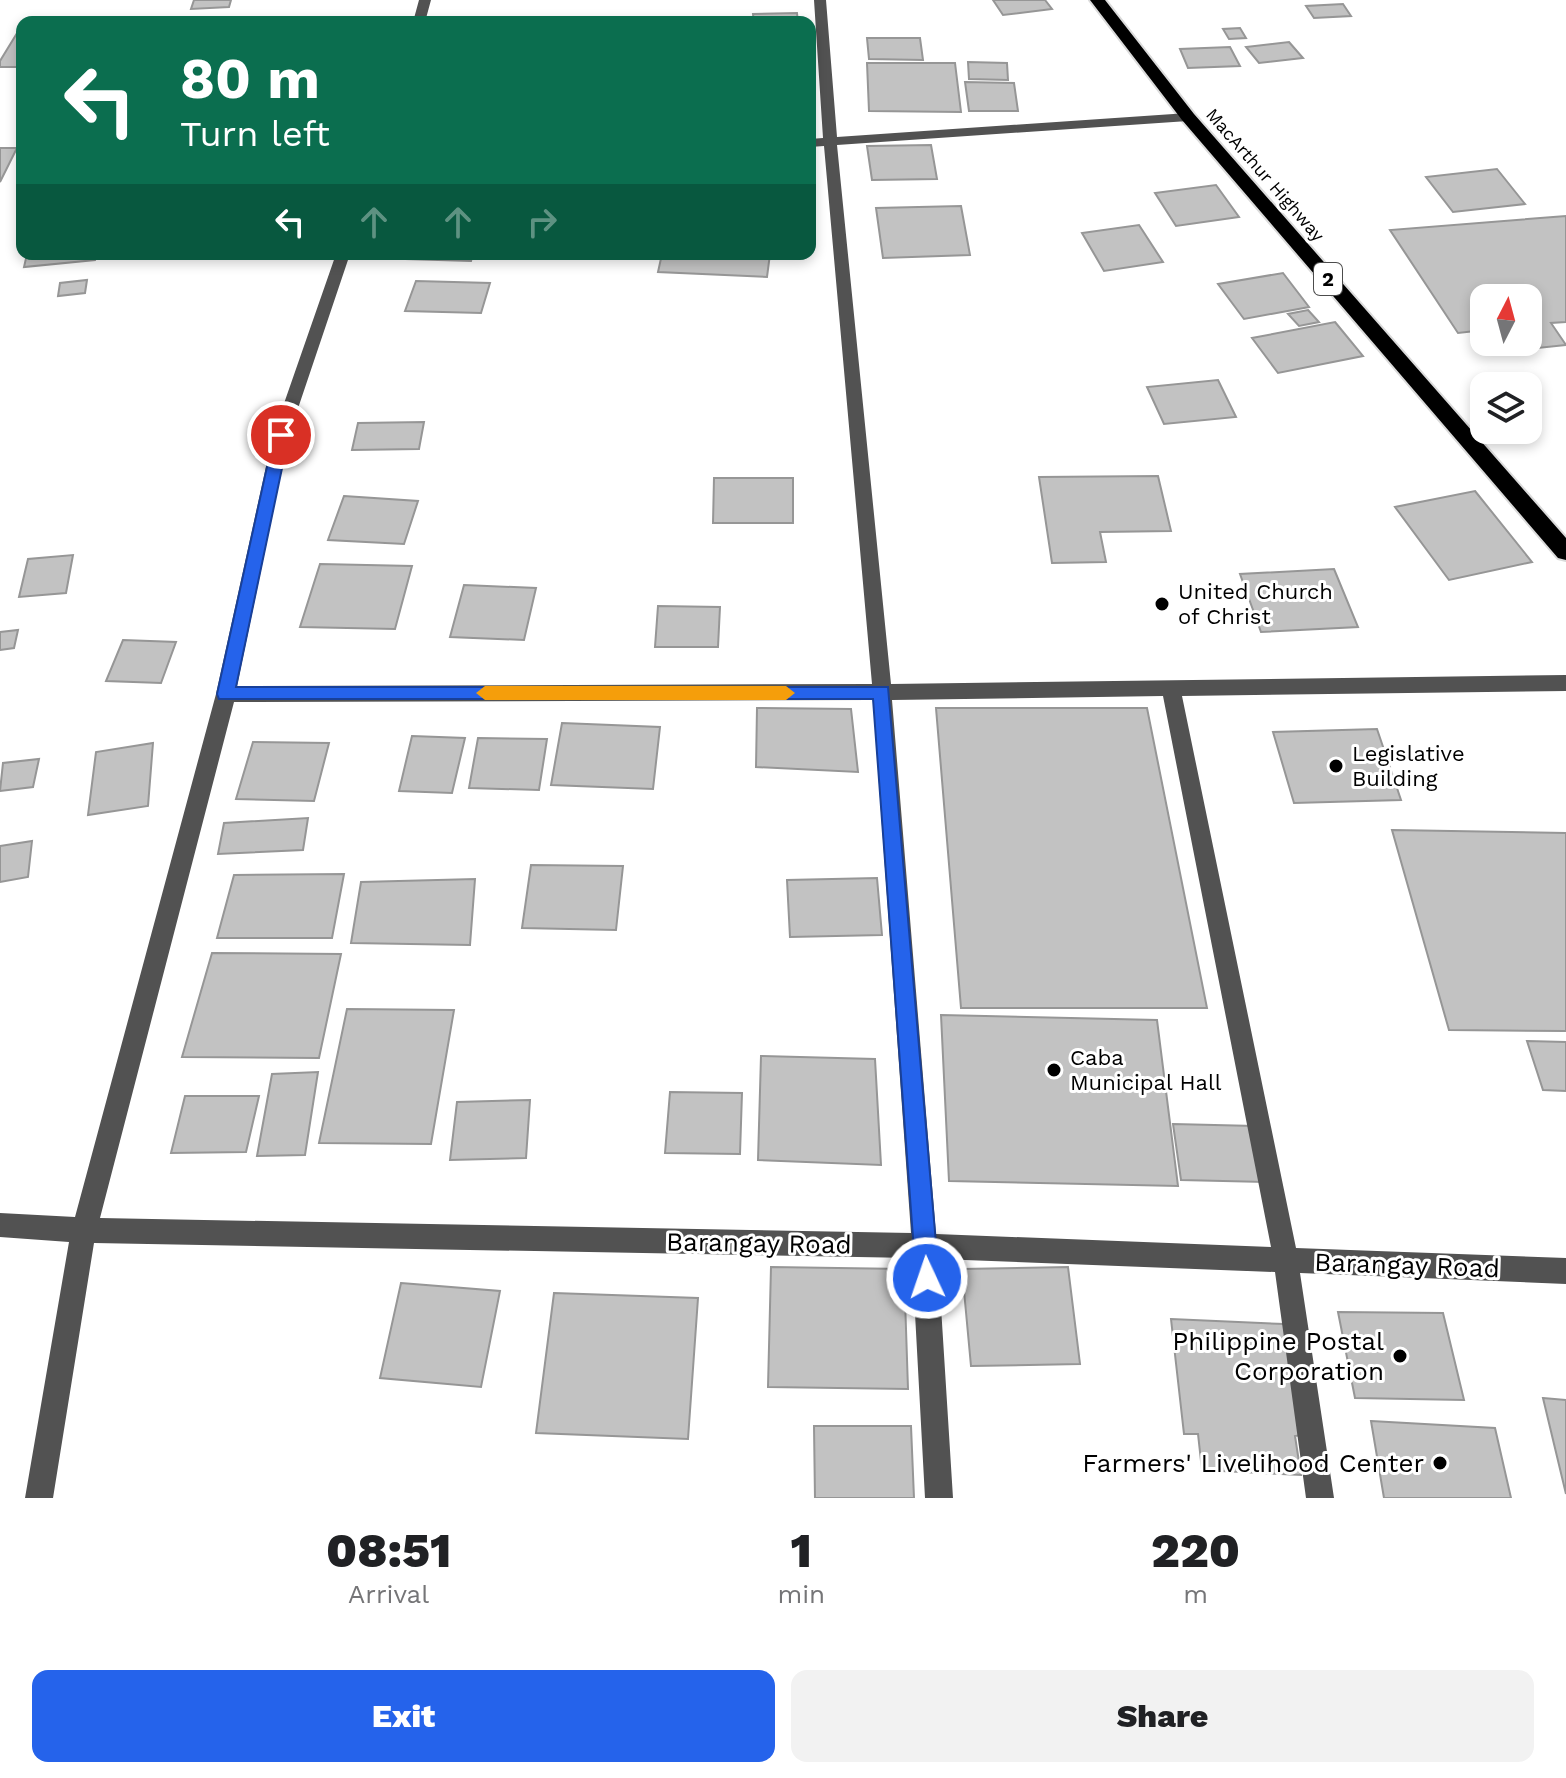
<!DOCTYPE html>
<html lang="en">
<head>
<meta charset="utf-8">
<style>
  body { margin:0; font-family:"Work Sans",sans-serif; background:#f2f2f2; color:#202124; height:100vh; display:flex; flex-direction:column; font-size:30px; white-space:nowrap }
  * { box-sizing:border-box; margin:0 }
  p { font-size:26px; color:#757577 }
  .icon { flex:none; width:44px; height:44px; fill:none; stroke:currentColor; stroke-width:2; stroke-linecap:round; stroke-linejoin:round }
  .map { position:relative; height:1498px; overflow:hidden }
  .drawer { display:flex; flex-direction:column; background:#fff; flex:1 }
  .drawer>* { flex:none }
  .top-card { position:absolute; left:16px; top:16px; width:800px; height:244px; border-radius:16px; box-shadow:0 4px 12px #0003; background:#0b6e4f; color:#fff; overflow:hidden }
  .needle { width:52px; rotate:6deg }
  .controls { position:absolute; left:1470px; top:284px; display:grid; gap:16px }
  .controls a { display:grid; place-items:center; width:72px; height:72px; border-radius:16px; background:#fff; box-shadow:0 4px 12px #0003; font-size:40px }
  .pin { position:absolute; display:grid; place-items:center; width:68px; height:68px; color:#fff; margin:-34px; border:4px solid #fff; border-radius:50%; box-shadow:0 2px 8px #0007 }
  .me { position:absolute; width:88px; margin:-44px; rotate:357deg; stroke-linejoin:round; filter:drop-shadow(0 0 6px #0008) }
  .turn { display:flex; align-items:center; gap:28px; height:168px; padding:0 32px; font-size:36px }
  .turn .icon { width:104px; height:104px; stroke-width:2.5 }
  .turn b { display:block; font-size:56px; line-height:68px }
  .lanes { display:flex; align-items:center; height:76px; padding:0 32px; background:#0003; justify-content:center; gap:40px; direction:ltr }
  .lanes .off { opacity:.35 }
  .eta { display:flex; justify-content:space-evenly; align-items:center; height:136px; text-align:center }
  .eta b { font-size:48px; font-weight:800; line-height:56px }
  .cta { display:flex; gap:16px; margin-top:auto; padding:16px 32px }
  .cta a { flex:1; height:92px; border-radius:16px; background:#2563eb; color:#fff; font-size:32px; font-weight:800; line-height:92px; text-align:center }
  .cta a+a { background:#f2f2f2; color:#202124 }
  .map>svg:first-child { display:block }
  .building { fill:#c2c2c2; stroke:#969696; stroke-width:2 }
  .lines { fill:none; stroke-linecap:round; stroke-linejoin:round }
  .highway-casing { stroke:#dbdbdb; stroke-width:4 }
  .minor { fill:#525252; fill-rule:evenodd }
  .highway { fill:#000; fill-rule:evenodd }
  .route { fill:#2563eb; stroke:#184099; stroke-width:2 }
  .slow { fill:#f59e0b }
  .poi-dot { fill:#000; stroke:#fff; stroke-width:3 }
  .labels { text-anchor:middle; stroke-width:6; stroke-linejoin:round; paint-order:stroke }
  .far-street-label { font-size:18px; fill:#000; stroke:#fff }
  .shield { fill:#fff; stroke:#4c4c4c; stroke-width:2 }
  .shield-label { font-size:20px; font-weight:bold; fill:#000 }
  .poi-label { font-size:22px; fill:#000; stroke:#fff; text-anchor:start }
  .near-street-label { font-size:26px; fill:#000; stroke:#fff }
  .near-poi-label { font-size:26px; fill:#000; stroke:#fff; text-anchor:end }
</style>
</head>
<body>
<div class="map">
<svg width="1566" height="1498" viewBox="0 0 1566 1498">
  <rect width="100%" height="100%" fill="#fff"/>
  <path class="building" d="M 194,0 L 231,0 L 229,7 L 191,9 Z
    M 993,0 L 1045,0 L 1052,9 L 1003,15 Z
    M 1343,4 L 1351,16 L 1314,18 L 1306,6 Z
    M 797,13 L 798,22 L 754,22 L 753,14 Z
    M 22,25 L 22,67 L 0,67 L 0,61 Z
    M 1240,28 L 1246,38 L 1229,39 L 1223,29 Z
    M 867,38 L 920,38 L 923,60 L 869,59 Z
    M 1289,42 L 1303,58 L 1259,63 L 1246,47 Z
    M 1230,47 L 1240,66 L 1188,68 L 1180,49 Z
    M 968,62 L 1007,63 L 1008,80 L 969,79 Z
    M 867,63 L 955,63 L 961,112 L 869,111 Z
    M 965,82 L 1014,83 L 1018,111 L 969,111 Z
    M 931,145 L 937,179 L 872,180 L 867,146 Z
    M 0,148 L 17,148 L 0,182 Z
    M 1497,169 L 1525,204 L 1453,212 L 1426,177 Z
    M 1216,185 L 1239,217 L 1176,226 L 1155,193 Z
    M 961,206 L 970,255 L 883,258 L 876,208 Z
    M 1566,216 L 1566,322 L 1551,323 L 1566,345 L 1528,349 L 1523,342 L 1528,342 L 1528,298 L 1484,298 L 1484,330 L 1458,333 L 1390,230 Z
    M 1139,225 L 1163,262 L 1104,271 L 1082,233 Z
    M 27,254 L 97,254 L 95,260 L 24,267 Z
    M 407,254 L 473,254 L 471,261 L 406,259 Z
    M 662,254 L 770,254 L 767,277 L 658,272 Z
    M 1283,273 L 1309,307 L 1244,319 L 1218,284 Z
    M 87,280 L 85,293 L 58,296 L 60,283 Z
    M 416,281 L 490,283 L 481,313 L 405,311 Z
    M 1308,310 L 1319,322 L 1299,326 L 1288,314 Z
    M 1335,322 L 1363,356 L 1278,373 L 1252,338 Z
    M 1218,380 L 1236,417 L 1164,424 L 1147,387 Z
    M 424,422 L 419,449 L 352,450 L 358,423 Z
    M 1158,476 L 1171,531 L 1100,532 L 1106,562 L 1052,563 L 1039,477 Z
    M 714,478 L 793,478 L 793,523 L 713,523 Z
    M 1475,491 L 1532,562 L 1449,580 L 1395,507 Z
    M 344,496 L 418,501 L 404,544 L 328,540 Z
    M 73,555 L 66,593 L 19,597 L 28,559 Z
    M 320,564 L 412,566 L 395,629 L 300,627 Z
    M 1334,569 L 1358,627 L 1261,632 L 1240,574 Z
    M 464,585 L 536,588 L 524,640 L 450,637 Z
    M 658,606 L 720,607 L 718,647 L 655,647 Z
    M 18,630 L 14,648 L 0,650 L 0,632 Z
    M 123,640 L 176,642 L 161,683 L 106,681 Z
    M 757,708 L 851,709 L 858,772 L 756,767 Z
    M 936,708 L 1147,708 L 1207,1008 L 961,1008 Z
    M 562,723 L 660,727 L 653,789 L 551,785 Z
    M 1377,729 L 1401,800 L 1294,803 L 1273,732 Z
    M 412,736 L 465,738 L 452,793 L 399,791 Z
    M 478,738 L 547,739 L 539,790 L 469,788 Z
    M 253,742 L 329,743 L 314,801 L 236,799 Z
    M 153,743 L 148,806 L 88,815 L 96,752 Z
    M 39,759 L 33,787 L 0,791 L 3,763 Z
    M 308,818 L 303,850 L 218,854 L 224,823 Z
    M 1392,830 L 1566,833 L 1566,1031 L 1449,1030 Z
    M 32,841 L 28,877 L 0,882 L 0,846 Z
    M 531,865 L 623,866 L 616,930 L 522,928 Z
    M 344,874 L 332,938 L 217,938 L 234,875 Z
    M 877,878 L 882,935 L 790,937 L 787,880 Z
    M 475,879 L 470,945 L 351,943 L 361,882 Z
    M 212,953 L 341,954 L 319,1058 L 182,1057 Z
    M 347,1009 L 454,1010 L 431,1144 L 319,1143 Z
    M 941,1015 L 1157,1020 L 1178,1186 L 949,1181 Z
    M 1527,1041 L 1566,1042 L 1566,1091 L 1543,1090 Z
    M 761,1056 L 875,1059 L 881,1165 L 758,1160 Z
    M 318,1072 L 305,1155 L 257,1156 L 272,1074 Z
    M 670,1092 L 742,1093 L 740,1154 L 665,1153 Z
    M 185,1096 L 259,1096 L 246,1152 L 171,1153 Z
    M 530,1100 L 526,1158 L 450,1160 L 457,1102 Z
    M 1173,1124 L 1255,1126 L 1265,1182 L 1181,1180 Z
    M 771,1267 L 904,1269 L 908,1389 L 768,1387 Z
    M 1068,1267 L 1080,1364 L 971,1366 L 962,1269 Z
    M 401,1283 L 500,1291 L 481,1387 L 380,1378 Z
    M 554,1293 L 698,1298 L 688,1439 L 536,1433 Z
    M 1338,1312 L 1443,1313 L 1464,1400 L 1355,1398 Z
    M 1171,1319 L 1284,1324 L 1302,1435 L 1295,1436 L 1301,1475 L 1202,1470 L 1198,1434 L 1184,1434 Z
    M 1543,1398 L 1566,1400 L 1566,1494 Z
    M 1371,1421 L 1495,1428 L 1511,1498 L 1384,1498 Z
    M 814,1426 L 911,1426 L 914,1498 L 815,1498 Z"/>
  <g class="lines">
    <defs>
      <path id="highway" d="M 1090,0 L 1105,0 L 1194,114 L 1566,538 L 1566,560 L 1558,558 L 1182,120 Z"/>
    </defs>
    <use href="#highway" class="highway-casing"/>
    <path class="minor" d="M 419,0 L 431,0 L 425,22 L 413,22 Z
      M 814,0 L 826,0 L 837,137 L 1188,113 L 1195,117 L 1188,121 L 837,145 L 891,684 L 1566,675 L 1566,691 L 1182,696 L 1296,1248 L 1566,1258 L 1566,1284 L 1300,1273 L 1334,1498 L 1306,1498 L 1275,1272 L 938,1259 L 953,1498 L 925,1498 L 912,1258 L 94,1243 L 53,1498 L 25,1498 L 69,1242 L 0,1237 L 0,1213 L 75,1217 L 216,694 L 273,435 L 336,254 L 350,254 L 289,435 L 237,686 L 872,684 L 824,146 L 810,147 L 810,139 L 823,138 ZM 1163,696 L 1271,1247 L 936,1234 L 892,700 ZM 873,700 L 911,1233 L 100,1218 L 234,702 Z"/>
    <use href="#highway" class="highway"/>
  </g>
  <path class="route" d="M 281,430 L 289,435 L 236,687 L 888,687 L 939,1278 L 935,1286 L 927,1289 L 919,1286 L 916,1278 L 873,699 L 219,699 L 217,694 L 274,435 Z"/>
  <path class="slow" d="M 485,686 L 786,686 L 795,693 L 786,700 L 485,700 L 476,693 Z"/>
  <g class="poi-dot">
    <circle cx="1162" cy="604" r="8"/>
    <circle cx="1336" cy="766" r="8"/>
    <circle cx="1054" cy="1070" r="8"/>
    <circle cx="1400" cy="1356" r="8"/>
    <circle cx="1440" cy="1463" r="8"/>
  </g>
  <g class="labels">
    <g class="far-street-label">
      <text transform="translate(1265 175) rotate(49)" y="6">MacArthur Highway</text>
    </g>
    <rect class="shield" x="1314" y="263" width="28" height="32" rx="6"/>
    <g class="shield-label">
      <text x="1328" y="286">2</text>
    </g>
    <g class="poi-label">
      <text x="1178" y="599">United Church<tspan x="1178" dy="25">of Christ</tspan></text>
      <text x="1352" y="761">Legislative<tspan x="1352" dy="25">Building</tspan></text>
      <text x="1070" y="1065">Caba<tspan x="1070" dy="25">Municipal Hall</tspan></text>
    </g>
    <g class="near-street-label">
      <text transform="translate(759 1243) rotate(1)" y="9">Barangay Road</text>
      <text transform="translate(1407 1265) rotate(2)" y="9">Barangay Road</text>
    </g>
    <g class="near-poi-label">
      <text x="1384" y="1350">Philippine Postal<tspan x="1384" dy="30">Corporation</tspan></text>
      <text x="1424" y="1472">Farmers' Livelihood Center</text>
    </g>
  </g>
</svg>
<div class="controls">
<a><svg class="needle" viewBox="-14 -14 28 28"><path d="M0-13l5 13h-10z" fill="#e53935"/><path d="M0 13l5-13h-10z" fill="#757577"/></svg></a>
<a><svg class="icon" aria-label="layers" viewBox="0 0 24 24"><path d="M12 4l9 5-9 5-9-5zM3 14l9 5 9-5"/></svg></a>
</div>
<div class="pin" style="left:281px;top:435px;background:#d93025"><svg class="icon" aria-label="arrive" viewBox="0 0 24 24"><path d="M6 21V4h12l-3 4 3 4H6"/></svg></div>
<svg class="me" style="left:927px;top:1278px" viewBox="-20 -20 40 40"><circle r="17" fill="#2563eb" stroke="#fff" stroke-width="3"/><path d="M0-11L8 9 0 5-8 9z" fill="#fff"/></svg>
<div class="top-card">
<div class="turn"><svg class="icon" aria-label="left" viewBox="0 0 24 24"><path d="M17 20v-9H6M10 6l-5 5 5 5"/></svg><div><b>80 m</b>Turn left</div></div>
<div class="lanes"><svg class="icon" aria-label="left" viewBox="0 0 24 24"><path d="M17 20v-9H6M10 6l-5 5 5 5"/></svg><svg class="icon off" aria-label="ahead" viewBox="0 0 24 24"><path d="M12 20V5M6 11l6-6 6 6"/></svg><svg class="icon off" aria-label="ahead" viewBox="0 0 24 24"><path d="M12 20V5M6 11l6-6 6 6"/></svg><svg class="icon off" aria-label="right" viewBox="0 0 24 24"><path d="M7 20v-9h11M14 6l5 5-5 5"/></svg></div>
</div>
</div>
<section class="drawer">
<div class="eta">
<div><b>08:51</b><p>Arrival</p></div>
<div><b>1</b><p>min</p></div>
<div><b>220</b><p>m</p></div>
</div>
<div class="cta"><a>Exit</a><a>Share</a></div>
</section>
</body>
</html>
